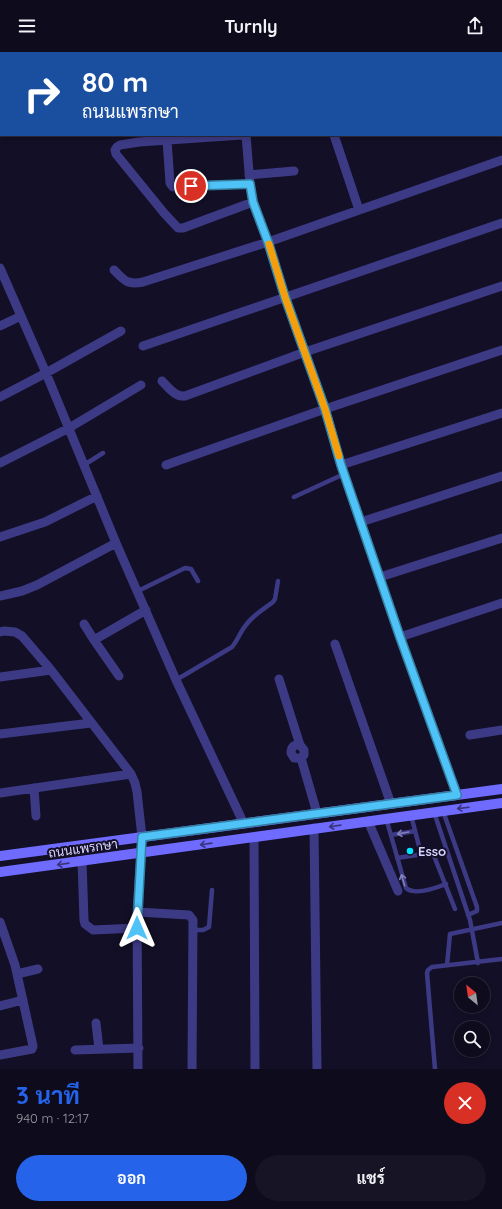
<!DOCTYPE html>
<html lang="th">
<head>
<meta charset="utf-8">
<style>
  body { margin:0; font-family:Quicksand,Sarabun,sans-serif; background:#171425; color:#f1f3f6; height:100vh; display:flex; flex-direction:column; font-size:15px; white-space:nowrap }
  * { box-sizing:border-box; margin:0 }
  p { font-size:13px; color:#9b9ba3 }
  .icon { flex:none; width:22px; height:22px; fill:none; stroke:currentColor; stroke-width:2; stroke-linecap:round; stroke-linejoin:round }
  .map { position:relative; height:1017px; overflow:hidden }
  .sheet { display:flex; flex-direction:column; background:#0e0b1c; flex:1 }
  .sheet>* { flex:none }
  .hud { position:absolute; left:0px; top:0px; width:502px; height:84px; box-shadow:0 2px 6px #0003,0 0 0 1px #2e2b3b; background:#1a4fa0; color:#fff; overflow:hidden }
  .needle { width:26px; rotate:331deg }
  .fabs { position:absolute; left:454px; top:925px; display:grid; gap:8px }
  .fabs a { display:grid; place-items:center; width:36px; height:36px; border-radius:50%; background:#0e0b1c; box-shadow:0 2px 6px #0003,0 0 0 1px #2e2b3b; font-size:20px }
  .pin { position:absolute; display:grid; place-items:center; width:34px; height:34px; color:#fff; margin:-17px; border:2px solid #fff; border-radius:50%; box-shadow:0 1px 4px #0007 }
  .me { position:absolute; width:44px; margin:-22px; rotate:0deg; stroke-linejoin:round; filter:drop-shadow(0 0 3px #0008) }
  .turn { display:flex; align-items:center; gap:14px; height:84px; padding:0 16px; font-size:18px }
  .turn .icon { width:52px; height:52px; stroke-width:2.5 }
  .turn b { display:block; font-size:28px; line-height:34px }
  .round { display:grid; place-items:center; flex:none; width:42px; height:42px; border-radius:21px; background:#171425 }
  .overview { display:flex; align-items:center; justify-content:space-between; height:68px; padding:0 16px }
  h1 { font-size:24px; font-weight:700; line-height:30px; color:#2563eb }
  .action { display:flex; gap:8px; margin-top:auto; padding:8px 16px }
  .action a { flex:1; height:46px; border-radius:24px; background:#2563eb; color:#fff; font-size:16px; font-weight:700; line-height:46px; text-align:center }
  .action a+a { background:#171425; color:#f1f3f6 }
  header { display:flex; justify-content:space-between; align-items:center; height:52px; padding:0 16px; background:#0e0b1c; font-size:18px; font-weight:700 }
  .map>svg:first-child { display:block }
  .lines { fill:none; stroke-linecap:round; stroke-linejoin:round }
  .canal { stroke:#0a1f44; stroke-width:8 }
  .river { stroke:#0a1f44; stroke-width:14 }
  .lane { stroke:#3d3a85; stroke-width:4.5 }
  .street { stroke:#3d3a85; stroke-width:9 }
  .secondary { stroke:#6f6bff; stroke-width:10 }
  .oneway { stroke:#38347d }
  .oneway2 { stroke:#837fbc }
  .route-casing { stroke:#337fa1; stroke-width:10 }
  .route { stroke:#4fc3f7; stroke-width:7 }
  .slow { stroke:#f59e0b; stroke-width:7 }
  .poi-dot { fill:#00e5ff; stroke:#130f26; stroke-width:1.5 }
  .labels { text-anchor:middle; stroke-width:4; stroke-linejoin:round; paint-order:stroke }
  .street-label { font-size:13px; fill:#d9d4ff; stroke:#130f26 }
  .poi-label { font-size:13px; font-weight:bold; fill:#d9d4ff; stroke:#130f26; text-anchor:start }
</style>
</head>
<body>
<header><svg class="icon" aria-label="menu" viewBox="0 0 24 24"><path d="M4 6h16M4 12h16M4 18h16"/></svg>Turnly<svg class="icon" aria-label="share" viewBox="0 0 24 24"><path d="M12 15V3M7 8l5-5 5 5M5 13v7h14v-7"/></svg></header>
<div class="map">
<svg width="502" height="1017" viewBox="0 0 502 1017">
  <rect width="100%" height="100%" fill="#130f26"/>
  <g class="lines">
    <path class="canal" d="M 52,0 L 52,1
      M 439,0 L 440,1
      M 0,65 L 1,65"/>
    <path class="river" d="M 501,10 L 502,10"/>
    <path class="lane" d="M 84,413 L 103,401
      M 294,445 L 344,422
      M 138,539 L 185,516 L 191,517 L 198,529
      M 176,628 L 232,595 C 238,588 240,580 246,573 C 253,563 264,557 273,550 L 275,547 L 278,529
      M 443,759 L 477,855 L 477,859 L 468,863
      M 434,760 L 470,868 L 478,911
      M 386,766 L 406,836 C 415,844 436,836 446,832
      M 391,783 L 415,779
      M 420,801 L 432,803 L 434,804 L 455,857
      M 397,806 L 417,803 L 420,801 L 420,798 L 411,763
      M 193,878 L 203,878 L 209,875 L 212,838
      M 447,913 L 450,882 L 502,871
      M 435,1017 L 427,921 L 428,918 L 432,915 L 502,907"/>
    <path class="street" d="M 93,0 L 93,1
      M 140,0 L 140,1
      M 188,0 L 189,1
      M 237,0 L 237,1
      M 290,0 L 291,1
      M 242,83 L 139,90 L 120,93 L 117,95 L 115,98 L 116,102 L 164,161 L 178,176 L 183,176 L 253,150
      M 246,83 L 250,132 L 253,150 L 268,190 L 285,245 L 325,357 L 341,413 L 400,585 L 457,743
      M 334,83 L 359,158
      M 167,88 L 170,131 L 173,135 L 250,132
      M 249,123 L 294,119
      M 0,216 L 46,321 L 116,491 L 176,628 L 244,772
      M 114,218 C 125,229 127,233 143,230 L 268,190 L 502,108
      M 0,274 L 21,264
      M 143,294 L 502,171
      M 162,329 C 169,336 175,345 185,344 L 305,300 L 502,234
      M 0,345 L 46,321 L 121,279
      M 0,411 L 69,376 L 141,333
      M 166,413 L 325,357 L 502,298
      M 341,413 L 502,361
      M 361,470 L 502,424
      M 0,485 L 45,470 L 97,444
      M 380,525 L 502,486
      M 0,544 L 22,539 L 37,533 L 116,491
      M 84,572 L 94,588
      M 0,580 L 4,579 L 15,580 L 22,584 L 51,618 L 131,722 L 135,731 L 137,740 L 142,785 L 137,860 L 138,1017
      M 400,585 L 502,551
      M 335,592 L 391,752
      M 119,624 L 94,588 L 146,558
      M 0,625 L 51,618
      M 279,627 L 300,693 L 304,698 L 304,703 L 301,706 L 294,706 L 291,701 C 291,695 294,692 300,693
      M 0,682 L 91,671
      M 470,683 L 502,678
      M 301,706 L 317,761
      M 34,736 L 36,764
      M 0,741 L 131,722
      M 368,769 L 398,839
      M 314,776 L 317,1017
      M 254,785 L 255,1017
      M 82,809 L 84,868 L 85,872 L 93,878 L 137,876
      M 137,860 L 189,863 L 193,868 L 192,1017
      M 0,870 L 15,913 L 33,994 L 32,997 L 0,1003
      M 17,922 L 38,917
      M 0,954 L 23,948
      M 96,971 L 99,997
      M 75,998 L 139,996"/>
    <path class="secondary" d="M 0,804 L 502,737
      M 0,820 L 502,751"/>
  </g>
  <defs><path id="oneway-shaft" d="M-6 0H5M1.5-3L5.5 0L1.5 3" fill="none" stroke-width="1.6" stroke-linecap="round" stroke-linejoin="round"/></defs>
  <g class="oneway">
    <use href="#oneway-shaft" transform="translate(463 756) rotate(173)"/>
    <use href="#oneway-shaft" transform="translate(335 774) rotate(172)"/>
    <use href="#oneway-shaft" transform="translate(206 792) rotate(172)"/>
    <use href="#oneway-shaft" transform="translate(63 812) rotate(172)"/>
  </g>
  <g class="oneway2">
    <use href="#oneway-shaft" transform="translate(403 781) rotate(170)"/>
    <use href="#oneway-shaft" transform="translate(403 828) rotate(-106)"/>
  </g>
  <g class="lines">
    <defs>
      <path id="route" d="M 137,876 L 142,785 L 457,743 L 400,585 L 341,413 L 325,357 L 285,245 L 268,190 L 253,150 L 250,132 L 191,134"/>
    </defs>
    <use href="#route" class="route-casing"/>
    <use href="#route" class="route"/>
    <path class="slow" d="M 269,192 L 285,245 L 325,357 L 339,404"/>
  </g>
  <circle class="poi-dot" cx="410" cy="799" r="4"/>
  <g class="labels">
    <g class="street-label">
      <text transform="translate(83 796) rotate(-8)" y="5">ถนนแพรกษา</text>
    </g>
    <g class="poi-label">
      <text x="418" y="804">Esso</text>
    </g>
  </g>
</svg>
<div class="fabs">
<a><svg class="needle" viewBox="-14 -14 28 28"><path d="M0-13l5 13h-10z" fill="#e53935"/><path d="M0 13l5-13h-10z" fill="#9b9ba3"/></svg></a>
<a><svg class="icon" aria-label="search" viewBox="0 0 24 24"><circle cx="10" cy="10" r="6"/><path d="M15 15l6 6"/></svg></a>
</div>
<div class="pin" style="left:191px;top:134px;background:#d93025"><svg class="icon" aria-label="arrive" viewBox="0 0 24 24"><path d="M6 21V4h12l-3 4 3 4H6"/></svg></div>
<svg class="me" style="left:137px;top:876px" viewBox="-20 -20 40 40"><path d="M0-17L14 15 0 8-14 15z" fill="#4fc3f7" stroke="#fff" stroke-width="4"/></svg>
<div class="hud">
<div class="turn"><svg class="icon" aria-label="right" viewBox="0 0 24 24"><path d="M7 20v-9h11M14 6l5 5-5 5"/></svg><div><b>80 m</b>ถนนแพรกษา</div></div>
</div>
</div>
<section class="sheet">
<div class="overview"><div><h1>3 นาที</h1><p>940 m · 12:17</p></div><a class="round" style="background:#d93025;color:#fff"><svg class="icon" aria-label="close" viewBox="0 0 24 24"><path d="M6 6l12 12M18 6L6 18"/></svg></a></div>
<div class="action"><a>ออก</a><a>แชร์</a></div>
</section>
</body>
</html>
